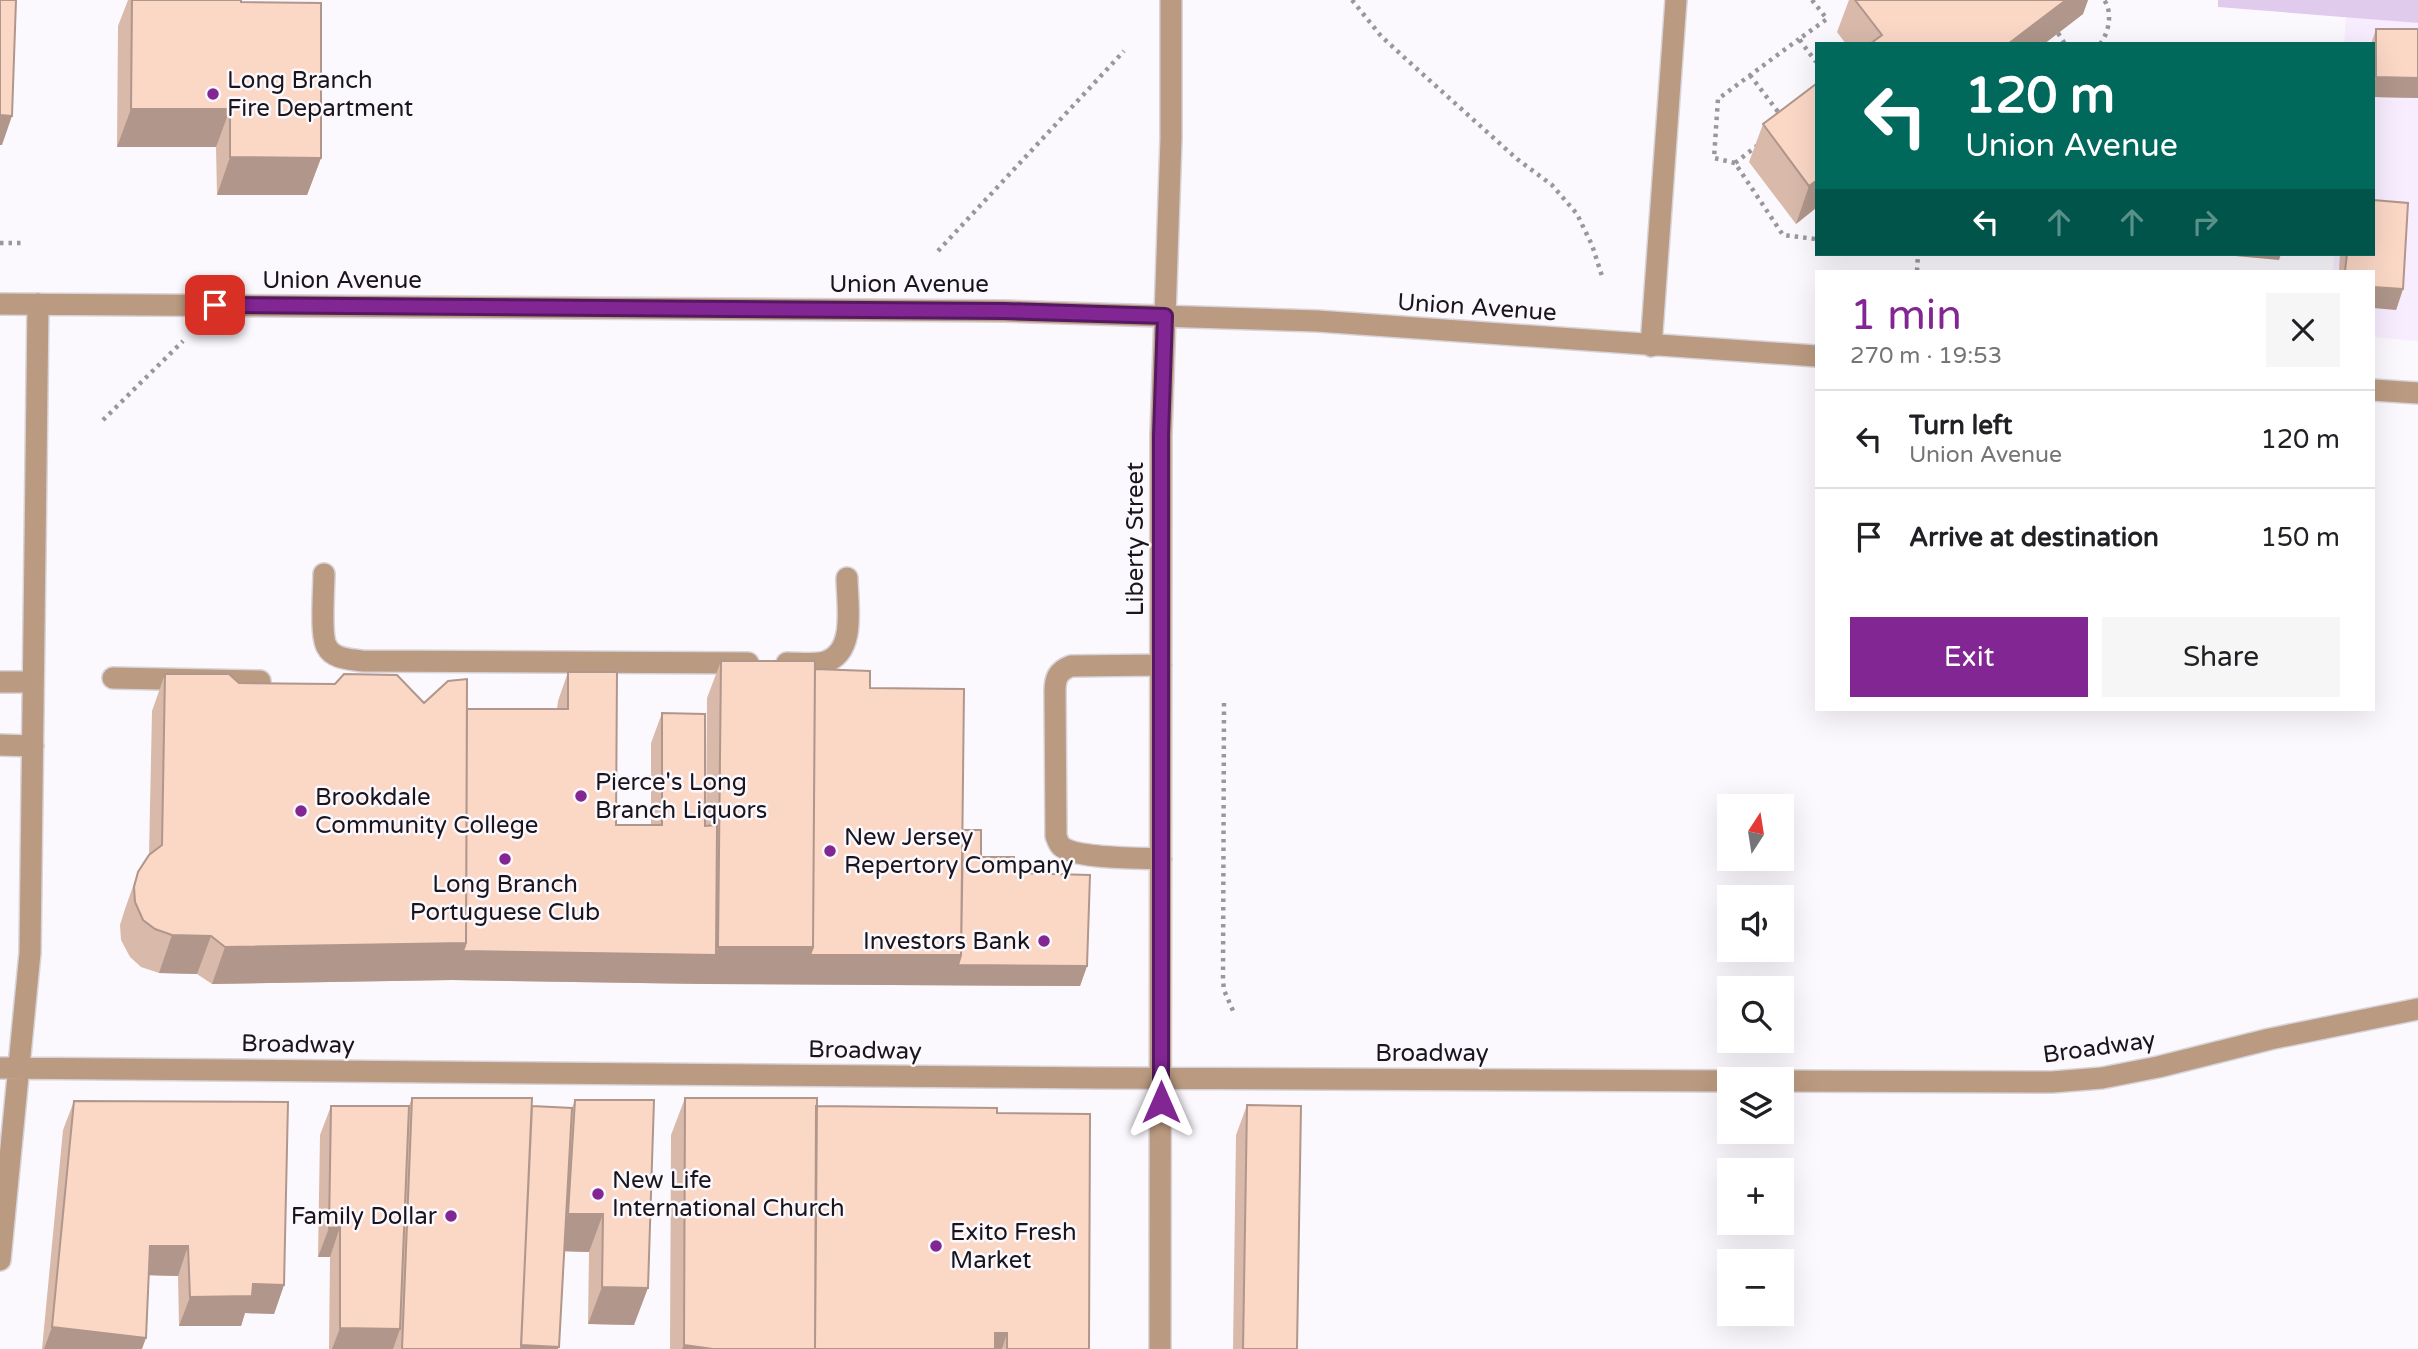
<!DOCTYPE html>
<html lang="en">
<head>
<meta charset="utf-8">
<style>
  body { margin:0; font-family:"Varela Round",sans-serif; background:#f6f6f6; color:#202124; height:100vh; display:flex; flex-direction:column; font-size:26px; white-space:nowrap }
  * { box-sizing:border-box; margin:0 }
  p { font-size:23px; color:#757577 }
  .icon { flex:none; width:38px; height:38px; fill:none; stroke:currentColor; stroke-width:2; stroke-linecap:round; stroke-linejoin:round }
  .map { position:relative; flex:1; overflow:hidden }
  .side { position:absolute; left:1815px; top:270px; width:560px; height:441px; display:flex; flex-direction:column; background:#fff; border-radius:0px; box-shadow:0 7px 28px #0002 }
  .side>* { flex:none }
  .top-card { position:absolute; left:1815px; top:42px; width:560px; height:214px; border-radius:0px; box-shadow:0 7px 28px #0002; background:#00695c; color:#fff; overflow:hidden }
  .needle { width:46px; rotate:12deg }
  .fabs { position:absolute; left:1717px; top:794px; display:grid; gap:14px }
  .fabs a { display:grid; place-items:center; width:77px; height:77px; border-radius:0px; background:#fff; box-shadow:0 7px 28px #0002; font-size:35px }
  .pin { position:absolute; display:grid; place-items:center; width:60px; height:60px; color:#fff; margin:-30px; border-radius:14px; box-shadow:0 4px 10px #0006 }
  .me { position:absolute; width:77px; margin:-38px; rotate:0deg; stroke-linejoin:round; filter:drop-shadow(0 0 5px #0008) }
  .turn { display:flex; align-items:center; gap:24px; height:147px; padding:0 35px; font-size:32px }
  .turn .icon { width:91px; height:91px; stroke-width:2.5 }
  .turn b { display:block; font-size:49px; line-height:60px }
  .lanes { display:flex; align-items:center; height:66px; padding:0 35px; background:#0003; justify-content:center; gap:35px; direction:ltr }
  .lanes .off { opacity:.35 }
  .round { display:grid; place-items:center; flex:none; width:74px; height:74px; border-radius:0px; background:#f6f6f6 }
  .head { display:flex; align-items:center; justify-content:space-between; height:119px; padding:0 35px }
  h1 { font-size:42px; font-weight:600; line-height:52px; color:#812693 }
  .action { display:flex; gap:14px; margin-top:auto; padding:14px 35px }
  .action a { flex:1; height:80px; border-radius:0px; background:#812693; color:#fff; font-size:28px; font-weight:600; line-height:80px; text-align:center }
  .action a+a { background:#f6f6f6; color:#202124 }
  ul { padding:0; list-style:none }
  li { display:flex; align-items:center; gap:21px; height:98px; padding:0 35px; border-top:2px solid #e0e0e0 }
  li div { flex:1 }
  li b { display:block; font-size:26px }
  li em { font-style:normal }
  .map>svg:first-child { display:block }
  .built { fill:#f8ecff }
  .green { fill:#e0cbec }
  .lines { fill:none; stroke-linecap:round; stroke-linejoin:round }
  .minor-casing { stroke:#d8d4da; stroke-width:24 }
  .path { stroke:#9b969d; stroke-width:4.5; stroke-dasharray:3.5 5; stroke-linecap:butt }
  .minor { stroke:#ba9a80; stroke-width:21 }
  .wall { fill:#d8b9aa }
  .shaded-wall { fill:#b0968b }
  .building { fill:#fbd7c6; stroke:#b0968b; stroke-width:2 }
  .route-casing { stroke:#541960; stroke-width:18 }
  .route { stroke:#812693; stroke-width:12 }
  .poi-dot { fill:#812693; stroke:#fcf9fe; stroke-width:2.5 }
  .labels { text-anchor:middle; stroke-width:5; stroke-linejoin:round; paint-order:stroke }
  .poi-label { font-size:24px; fill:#1a141c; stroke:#fcf9fe; text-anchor:start }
  .street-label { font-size:24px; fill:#1a141c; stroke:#fcf9fe }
</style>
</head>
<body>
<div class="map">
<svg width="2418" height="1349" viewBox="0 0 2418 1349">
  <rect width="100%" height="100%" fill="#fcf9fe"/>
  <path class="built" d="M 2346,17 L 2418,23 L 2418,341 L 2373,337 L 2373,271 L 2333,271 L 2334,254 L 2373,254 L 2373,44 L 2344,44 Z"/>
  <path class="green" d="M 2218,0 L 2418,0 L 2418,23 L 2218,7 Z"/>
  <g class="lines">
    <defs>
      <path id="minor" d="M 0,304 L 1004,311 L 1317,321 L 1816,356
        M 1651,346 L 1676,0
        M 2373,390 L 2418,393
        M 324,574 C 324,589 320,636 327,647 C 333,659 350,659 362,661 L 748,663
        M 787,663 C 799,663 814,665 825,662 C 857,652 847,604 847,578
        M 113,678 L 260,681
        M 0,682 L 33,682
        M 0,745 L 33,746
        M 1161,859 C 1140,858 1075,859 1061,846 C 1059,844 1057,839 1056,836 L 1055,691 C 1055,678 1058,671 1071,666 L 1161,665
        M 0,1068 L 1098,1078 L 1729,1081
        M 1782,1081 L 2052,1082 L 2102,1078 L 2158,1067 L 2270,1039 L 2418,1009
        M 0,1260 L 30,953 L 38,304
        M 1160,1349 L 1161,435 L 1171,139 L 1171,0"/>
    </defs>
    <use href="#minor" class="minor-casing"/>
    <path class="path" d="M 1352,0 L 1381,36 L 1407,60 L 1517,159 L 1552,185 L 1577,214 L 1592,245 L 1602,276
      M 1812,0 L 1827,19 L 1799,39 L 1816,62
      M 2058,33 L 2065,44
      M 2100,44 C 2109,33 2113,12 2104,0
      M 1750,75 L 1782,117
      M 1758,145 L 1735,163 L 1783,235 L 1816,239
      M 1735,163 L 1714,158 L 1718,99 L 1799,39
      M 0,243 L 25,243
      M 938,251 L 1124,51
      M 1917,271 L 1918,254
      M 103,420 L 183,341
      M 1224,703 L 1223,980 L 1224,990 L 1234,1013"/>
    <use href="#minor" class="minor"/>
  </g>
  <path class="wall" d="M 128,0 L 241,0 L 241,2 L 321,158 L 307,195 L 217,195 L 216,147 L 117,147 L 118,26 Z
    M 1849,0 L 2088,0 L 2083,14 L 2044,44 L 1846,44 L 1837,32 Z
    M 2376,29 L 2418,29 L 2418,98 L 2373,97 L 2373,44 L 2371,44 Z
    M 1816,84 L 1816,208 L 1796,224 L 1749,162 L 1763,124 Z
    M 2340,254 L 2373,254 L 2403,289 L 2396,310 L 2373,271 L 2339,271 Z
    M 721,661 L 815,669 L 870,688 L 981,857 L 1014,873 L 1087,966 L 1080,986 L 705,984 L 452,980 L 212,984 L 197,974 L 159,973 L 141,967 L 130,957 L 121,940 L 120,925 L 125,909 L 138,872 L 149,856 L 152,711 L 165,674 L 239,683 L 467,709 L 557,709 L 558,701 L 568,672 L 616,825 L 651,825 L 651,743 L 662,713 L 705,826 L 706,826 L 707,698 Z
    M 412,1098 L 532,1106 L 572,1108 L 575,1100 L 634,1325 L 588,1324 L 589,1252 L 564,1251 L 558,1349 L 329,1349 L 330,1257 L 318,1257 L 320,1135 L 331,1106 L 409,1106 Z
    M 685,1098 L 816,1106 L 997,1113 L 1089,1349 L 670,1349 L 671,1135 Z
    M 74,1101 L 284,1285 L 274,1314 L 245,1313 L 241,1326 L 179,1326 L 178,1276 L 149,1275 L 142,1349 L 42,1349 L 63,1130 Z
    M 1247,1105 L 1297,1349 L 1233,1349 L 1236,1135 Z"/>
  <path class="shaded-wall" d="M 2066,0 L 2088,0 L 2083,14 L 2044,44 L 2008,44 Z
    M 2376,77 L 2418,78 L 2418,98 L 2373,97 L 2373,86 Z
    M 131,109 L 230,109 L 216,147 L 117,147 Z
    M 0,115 L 12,116 L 2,145 L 0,145 Z
    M 230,157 L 321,158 L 307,195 L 217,195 Z
    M 1816,181 L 1816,208 L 1796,224 L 1809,186 Z
    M 2213,254 L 2281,254 L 2279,260 Z
    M 2373,287 L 2403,289 L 2396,310 L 2373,308 Z
    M 172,935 L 211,936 L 197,974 L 159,973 Z
    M 466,943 L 716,955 L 718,947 L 813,947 L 961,955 L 1087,966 L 1080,986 L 705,984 L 452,980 L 212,984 L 225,947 Z
    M 568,1214 L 603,1214 L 589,1252 L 555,1251 Z
    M 340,1227 L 330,1257 L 318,1257 L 329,1228 Z
    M 150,1246 L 188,1246 L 178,1276 L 139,1275 Z
    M 253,1284 L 284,1285 L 274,1314 L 245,1313 L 241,1326 L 179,1326 L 190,1297 Z
    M 602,1287 L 648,1288 L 634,1325 L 588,1324 Z
    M 52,1327 L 146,1338 L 142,1349 L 44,1349 Z
    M 340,1328 L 400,1329 L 393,1349 L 332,1349 Z
    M 995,1333 L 1007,1333 L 1002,1349 L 989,1349 Z
    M 518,1345 L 559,1347 L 558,1349 L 517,1349 Z
    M 684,1345 L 713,1349 L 682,1349 Z"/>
  <path class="building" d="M 0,0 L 16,0 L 12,116 L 0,115 Z
    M 132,0 L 241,0 L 241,2 L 321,3 L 321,158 L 230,157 L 230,109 L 131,109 Z
    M 1855,0 L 2066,0 L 2008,44 L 1870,44 L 1882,35 Z
    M 2376,29 L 2418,29 L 2418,78 L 2376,77 Z
    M 1816,84 L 1816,181 L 1809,186 L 1763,124 Z
    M 2373,200 L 2408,203 L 2403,289 L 2373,287 L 2373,271 L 2345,271 L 2347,254 L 2373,254 Z
    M 721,661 L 815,661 L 813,947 L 718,947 Z
    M 815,669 L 870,671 L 870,688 L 964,689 L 961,955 L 810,955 L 813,947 Z
    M 568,672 L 617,672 L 616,825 L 662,825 L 662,713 L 705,714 L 705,826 L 717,825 L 716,955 L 463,951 L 466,943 L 467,709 L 568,709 Z
    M 165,674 L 229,674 L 239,683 L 335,684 L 344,674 L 397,675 L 424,703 L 448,681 L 467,679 L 466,943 L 225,947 L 211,936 L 172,935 L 155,929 L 143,920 L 135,902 L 134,887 L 138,872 L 149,855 L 162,845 Z
    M 963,830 L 981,830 L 981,857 L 1014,857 L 1014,873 L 1090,875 L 1087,966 L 958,965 L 961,955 Z
    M 412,1098 L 532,1098 L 521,1349 L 402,1349 Z
    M 685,1098 L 817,1098 L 815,1349 L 713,1349 L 684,1345 Z
    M 575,1100 L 654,1100 L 648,1288 L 602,1287 L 603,1214 L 568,1214 Z
    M 74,1101 L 288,1102 L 284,1285 L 253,1284 L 252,1296 L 190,1297 L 188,1246 L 150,1246 L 146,1338 L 52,1327 Z
    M 1247,1105 L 1301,1106 L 1297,1349 L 1243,1349 Z
    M 331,1106 L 409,1106 L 400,1329 L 340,1328 L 340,1227 L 329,1228 Z
    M 532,1106 L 572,1108 L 559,1347 L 521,1345 Z
    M 816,1106 L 997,1108 L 997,1113 L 1090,1114 L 1089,1349 L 1007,1349 L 1007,1333 L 995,1333 L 995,1349 L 815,1349 Z"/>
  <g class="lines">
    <defs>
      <path id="route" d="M 215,305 L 1004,311 L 1165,316 L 1161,435 L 1161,1102"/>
    </defs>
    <use href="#route" class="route-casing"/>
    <use href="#route" class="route"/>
  </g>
  <g class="poi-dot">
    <circle cx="213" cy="94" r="7"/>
    <circle cx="581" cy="796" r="7"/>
    <circle cx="301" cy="811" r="7"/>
    <circle cx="830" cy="851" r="7"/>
    <circle cx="505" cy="859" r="7"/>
    <circle cx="1044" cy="941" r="7"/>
    <circle cx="598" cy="1194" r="7"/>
    <circle cx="451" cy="1216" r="7"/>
    <circle cx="936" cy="1246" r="7"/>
  </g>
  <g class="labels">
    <g class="poi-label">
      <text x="227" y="88">Long Branch<tspan x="227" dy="28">Fire Department</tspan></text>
      <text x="595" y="790">Pierce's Long<tspan x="595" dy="28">Branch Liquors</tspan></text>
      <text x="315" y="805">Brookdale<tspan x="315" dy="28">Community College</tspan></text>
      <text x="844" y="845">New Jersey<tspan x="844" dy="28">Repertory Company</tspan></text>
      <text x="505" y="892" text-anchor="middle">Long Branch<tspan x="505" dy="28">Portuguese Club</tspan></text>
      <text x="1030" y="949" text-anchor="end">Investors Bank</text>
      <text x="612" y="1188">New Life<tspan x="612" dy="28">International Church</tspan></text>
      <text x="437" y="1224" text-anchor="end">Family Dollar</text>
      <text x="950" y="1240">Exito Fresh<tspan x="950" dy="28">Market</tspan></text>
    </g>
    <g class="street-label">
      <text x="342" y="288">Union Avenue</text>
      <text x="909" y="292">Union Avenue</text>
      <text transform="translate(1477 307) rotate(4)" y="8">Union Avenue</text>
      <text transform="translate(1135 539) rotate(-90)" y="8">Liberty Street</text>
      <text transform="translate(298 1044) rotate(1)" y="8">Broadway</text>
      <text transform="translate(2099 1047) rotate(-8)" y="8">Broadway</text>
      <text transform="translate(865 1050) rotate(1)" y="8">Broadway</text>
      <text x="1432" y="1061">Broadway</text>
    </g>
  </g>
</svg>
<div class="fabs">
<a><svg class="needle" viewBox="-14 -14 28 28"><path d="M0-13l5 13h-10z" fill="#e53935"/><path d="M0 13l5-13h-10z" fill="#757577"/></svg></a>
<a><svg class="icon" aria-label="sound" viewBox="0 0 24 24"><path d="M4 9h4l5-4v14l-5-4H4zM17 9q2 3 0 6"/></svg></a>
<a><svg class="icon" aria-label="search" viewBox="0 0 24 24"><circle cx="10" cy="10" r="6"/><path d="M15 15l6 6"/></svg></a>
<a><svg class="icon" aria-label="layers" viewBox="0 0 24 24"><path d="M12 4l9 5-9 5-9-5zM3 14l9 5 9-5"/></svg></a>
<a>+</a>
<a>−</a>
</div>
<div class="pin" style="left:215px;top:305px;background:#d93025"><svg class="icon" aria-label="arrive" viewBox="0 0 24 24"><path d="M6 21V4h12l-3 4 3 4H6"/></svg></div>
<svg class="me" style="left:1161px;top:1102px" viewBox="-20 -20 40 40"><path d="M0-17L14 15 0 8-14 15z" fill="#812693" stroke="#fff" stroke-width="4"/></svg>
<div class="top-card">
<div class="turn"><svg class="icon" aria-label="left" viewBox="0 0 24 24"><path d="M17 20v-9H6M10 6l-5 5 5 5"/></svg><div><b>120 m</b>Union Avenue</div></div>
<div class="lanes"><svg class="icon" aria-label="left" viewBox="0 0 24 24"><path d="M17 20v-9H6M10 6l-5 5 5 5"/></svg><svg class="icon off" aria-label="ahead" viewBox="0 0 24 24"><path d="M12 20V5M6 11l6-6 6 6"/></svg><svg class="icon off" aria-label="ahead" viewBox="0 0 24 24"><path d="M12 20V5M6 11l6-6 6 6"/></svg><svg class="icon off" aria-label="right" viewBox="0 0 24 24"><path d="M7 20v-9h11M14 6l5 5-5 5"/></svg></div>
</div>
<section class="side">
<div class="head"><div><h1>1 min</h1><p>270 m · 19:53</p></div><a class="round"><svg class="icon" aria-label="close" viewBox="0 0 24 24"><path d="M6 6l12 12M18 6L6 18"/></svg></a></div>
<ul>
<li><svg class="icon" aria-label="left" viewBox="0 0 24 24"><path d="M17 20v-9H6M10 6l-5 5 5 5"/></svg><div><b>Turn left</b><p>Union Avenue</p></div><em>120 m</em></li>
<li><svg class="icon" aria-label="arrive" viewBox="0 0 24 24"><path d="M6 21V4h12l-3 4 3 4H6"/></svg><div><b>Arrive at destination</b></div><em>150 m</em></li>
</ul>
<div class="action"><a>Exit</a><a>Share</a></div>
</section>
</div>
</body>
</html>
